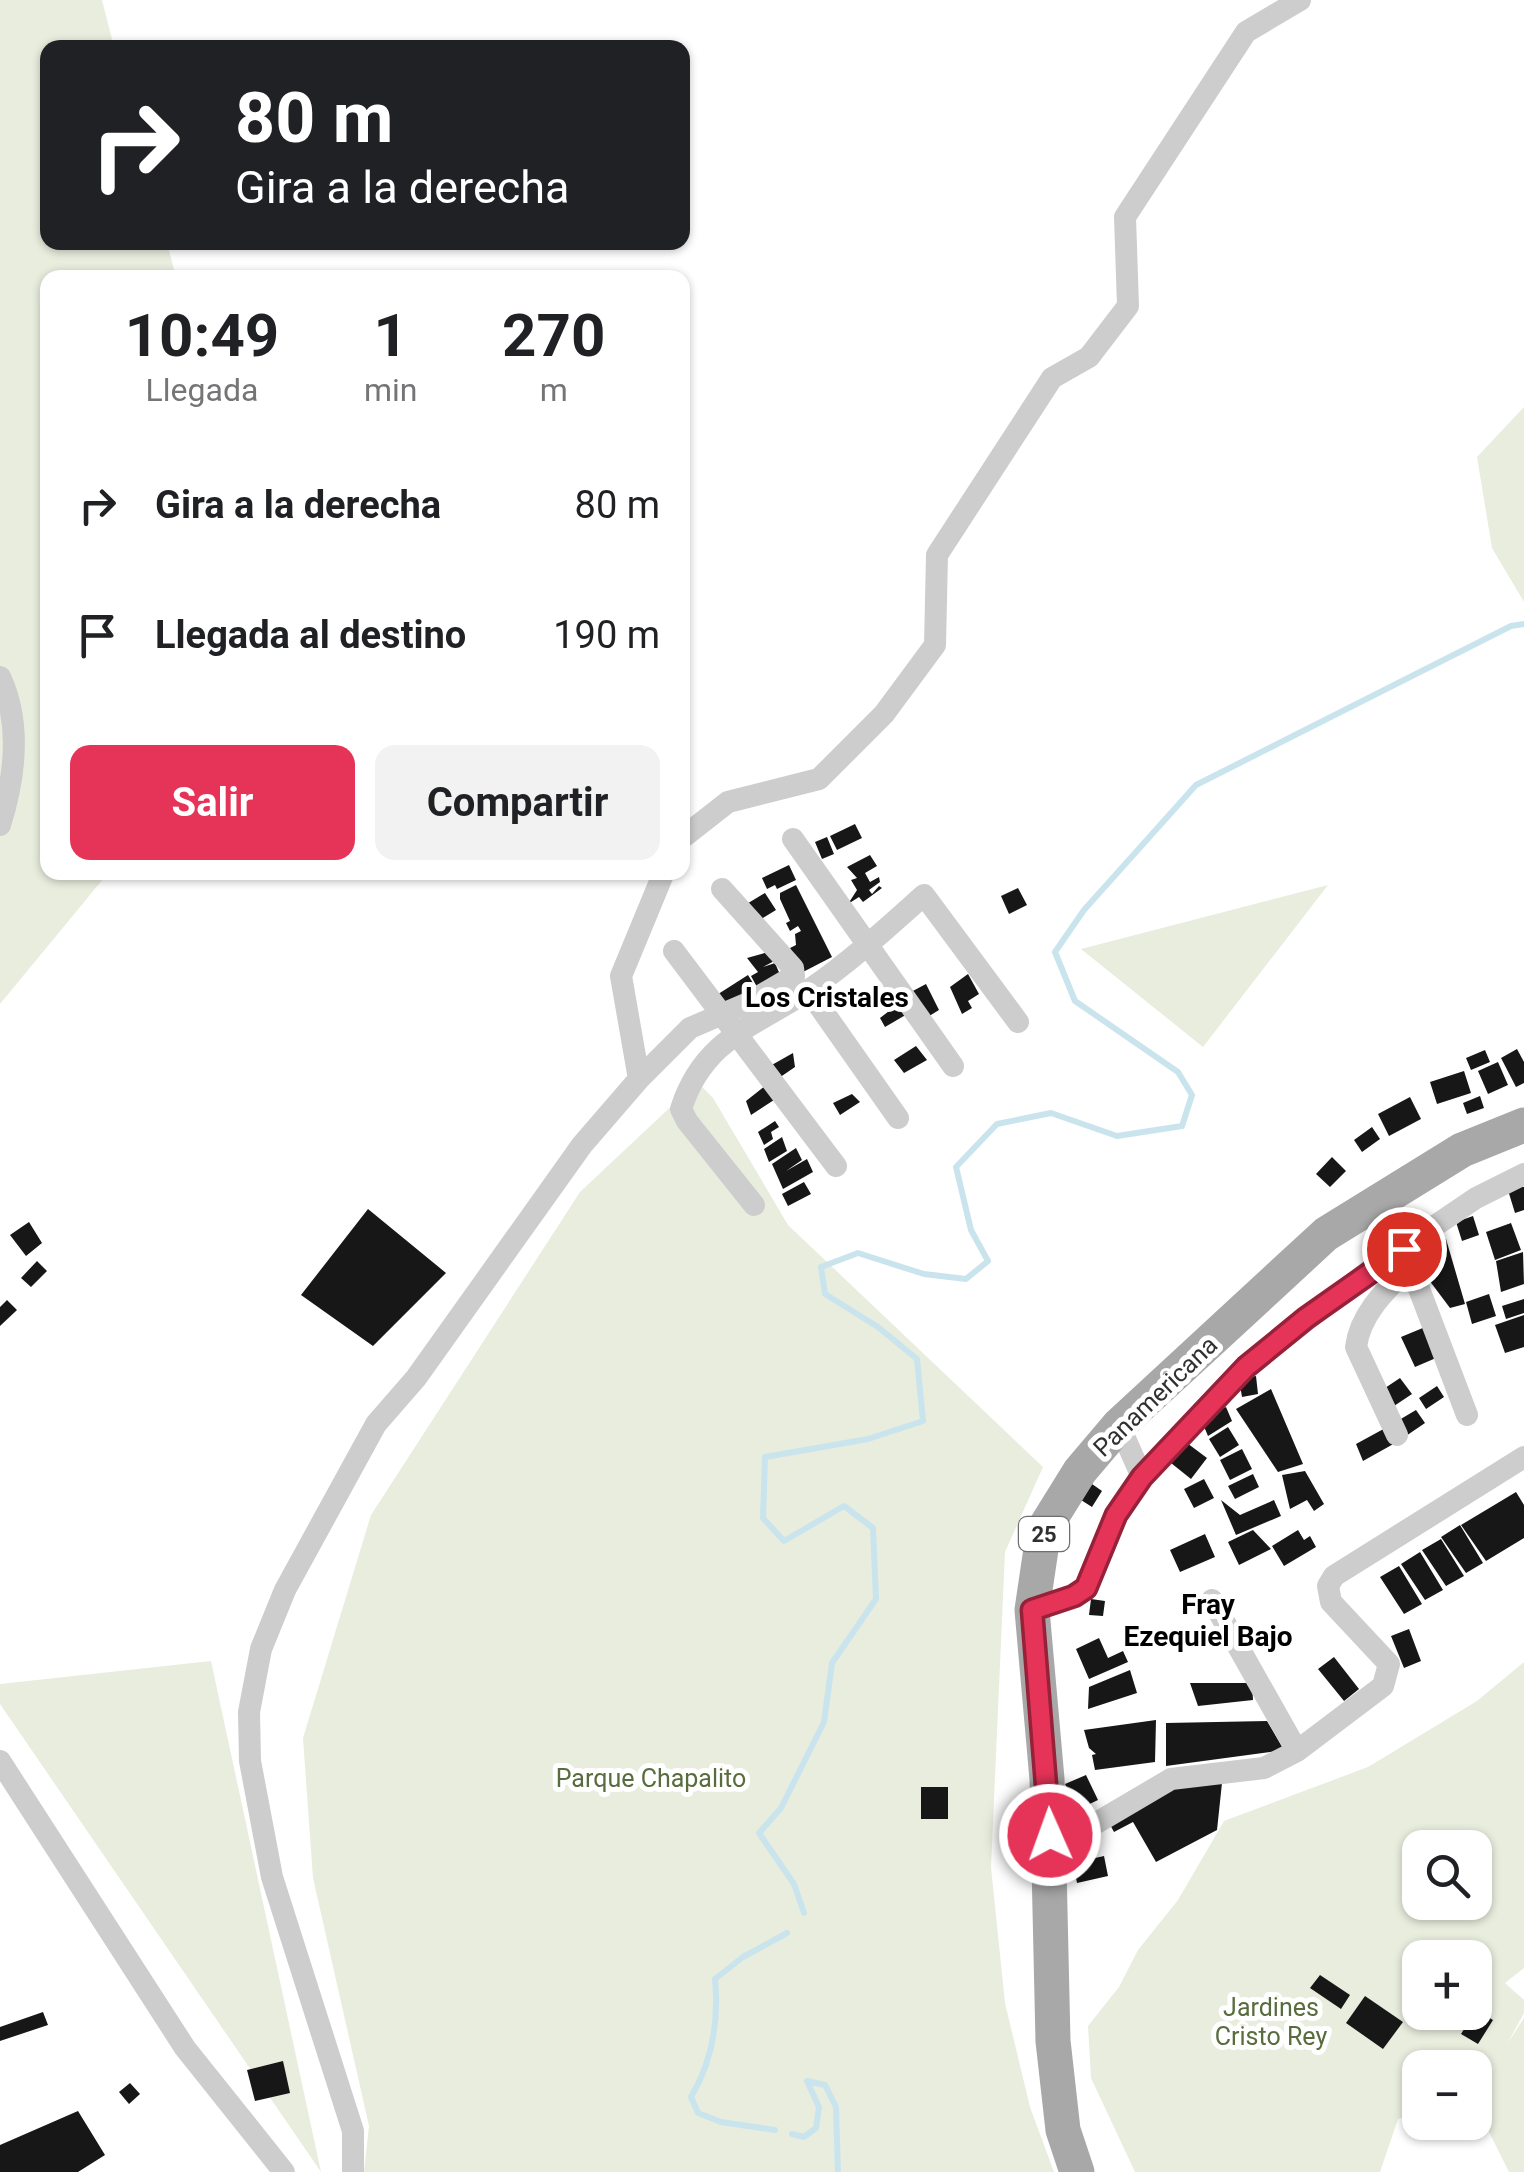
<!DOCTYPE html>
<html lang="es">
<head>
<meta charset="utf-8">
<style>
  body { margin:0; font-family:Roboto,sans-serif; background:#f2f2f2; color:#202124; height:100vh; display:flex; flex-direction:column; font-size:38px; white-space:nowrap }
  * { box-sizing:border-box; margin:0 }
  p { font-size:32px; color:#757577 }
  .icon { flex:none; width:55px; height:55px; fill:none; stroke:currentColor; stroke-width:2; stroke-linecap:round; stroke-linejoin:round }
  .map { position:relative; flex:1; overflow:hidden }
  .side { position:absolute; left:40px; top:270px; width:650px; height:610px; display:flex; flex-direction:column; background:#fff; border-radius:20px; box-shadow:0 2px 8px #0004 }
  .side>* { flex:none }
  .top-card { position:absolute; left:40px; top:40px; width:650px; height:210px; border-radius:20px; box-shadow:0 2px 8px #0004; background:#202124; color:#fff; overflow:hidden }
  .buttons { position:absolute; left:1402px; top:1830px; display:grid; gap:20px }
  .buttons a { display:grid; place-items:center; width:90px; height:90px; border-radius:20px; background:#fff; box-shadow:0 2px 8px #0004; font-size:50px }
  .pin { position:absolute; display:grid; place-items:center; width:85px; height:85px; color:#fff; margin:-42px; border:5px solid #fff; border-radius:50%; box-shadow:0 2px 10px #0007 }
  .me { position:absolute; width:110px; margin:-55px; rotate:358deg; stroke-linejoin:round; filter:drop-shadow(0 0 8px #0008) }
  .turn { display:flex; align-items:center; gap:35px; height:210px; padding:0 30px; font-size:45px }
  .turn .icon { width:130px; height:130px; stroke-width:2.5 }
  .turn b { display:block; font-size:70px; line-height:85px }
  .eta { display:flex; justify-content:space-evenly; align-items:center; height:170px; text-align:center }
  .eta b { font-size:60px; font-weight:700; line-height:70px }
  .action { display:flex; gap:20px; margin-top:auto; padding:20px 30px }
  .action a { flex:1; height:115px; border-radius:20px; background:#e63358; color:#fff; font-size:40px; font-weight:700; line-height:115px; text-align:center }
  .action a+a { background:#f2f2f2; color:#202124 }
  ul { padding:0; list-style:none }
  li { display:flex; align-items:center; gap:30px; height:130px; padding:0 30px }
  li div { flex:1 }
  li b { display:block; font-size:38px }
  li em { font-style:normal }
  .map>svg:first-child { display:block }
  .green { fill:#e8edde; fill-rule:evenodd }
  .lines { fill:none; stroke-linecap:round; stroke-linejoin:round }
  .stream { stroke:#cae4ed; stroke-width:6 }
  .building { fill:#171717 }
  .minor { stroke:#cdcdcd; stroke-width:22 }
  .primary { stroke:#a8a8a8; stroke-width:35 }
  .route-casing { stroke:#962139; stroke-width:25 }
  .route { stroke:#e63358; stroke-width:18 }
  .labels { text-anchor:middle; stroke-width:10; stroke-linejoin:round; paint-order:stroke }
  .shield { fill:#fff; stroke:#6e6e6e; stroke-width:2.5 }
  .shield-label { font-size:22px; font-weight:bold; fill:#303030 }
  .street-label { font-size:25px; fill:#303030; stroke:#fff }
  .park-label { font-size:25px; fill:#596c3d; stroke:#fff }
  .neighbourhood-label { font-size:28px; font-weight:bold; fill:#000; stroke:#fff }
</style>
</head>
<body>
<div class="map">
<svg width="1524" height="2172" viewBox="0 0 1524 2172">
  <rect width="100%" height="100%" fill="#fff"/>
  <path class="green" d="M 0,0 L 102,0 L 114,47 L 48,48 L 48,242 L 167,243 L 176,277 L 48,278 L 48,872 L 108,873 L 0,1004 Z
    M 1524,407 L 1524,602 L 1492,548 L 1477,457 Z
    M 1328,885 L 1203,1047 L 1081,949 Z
    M 697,1082 L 713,1098 L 788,1225 L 1043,1467 L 1005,1552 L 991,1867 L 1005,2003 L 1030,2107 L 1054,2172 L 364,2172 L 369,2126 L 313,1878 L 303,1738 L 371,1515 L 580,1192 Z
    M 211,1661 L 321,2172 L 0,1704 L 0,1684 Z
    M 1524,1662 L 1524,1968 L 1505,1983 L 1524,2000 L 1524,2013 L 1507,2044 L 1524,2018 L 1524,2172 L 1509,2172 L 1475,2104 L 1475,2068 L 1420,2068 L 1420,2114 L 1398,2119 L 1380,2172 L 1135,2172 L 1091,2078 L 1088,2026 L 1119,1987 L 1138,1950 L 1178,1900 L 1224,1821 L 1368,1767 L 1477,1701 ZM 1420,1848 L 1475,1848 L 1475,1902 L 1420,1902 ZM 1420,1958 L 1475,1958 L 1475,2012 L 1420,2012 Z"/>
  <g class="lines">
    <path class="stream" d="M 804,1913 L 794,1884 L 759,1833 L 781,1808 L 824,1722 L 832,1663 L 876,1599 L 873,1528 L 844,1506 L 784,1541 L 763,1518 L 765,1457 L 868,1439 L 923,1421 L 917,1359 L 878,1327 L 825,1294 L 821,1267 L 858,1253 L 924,1274 L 966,1279 L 988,1261 L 971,1230 L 956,1167 L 997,1124 L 1051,1113 L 1117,1136 L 1182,1126 L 1192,1095 L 1178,1072 L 1075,1001 L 1055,952 L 1084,910 L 1196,785 L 1511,626 L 1524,624
      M 775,2130 L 721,2122 L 698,2113 L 691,2097 C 713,2060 719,2021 715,1979 L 743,1957 L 787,1933
      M 792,2134 L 804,2137 L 816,2128 L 819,2107 L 807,2081 L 825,2085 L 836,2107 L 838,2172"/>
  </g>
  <path class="building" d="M 855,824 L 862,838 L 837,850 L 830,836 Z
    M 827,837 L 834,854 L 822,859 L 815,842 Z
    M 870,855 L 877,866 L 865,873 L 870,882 L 879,877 L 880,882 L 869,890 L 872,894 L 879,886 L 882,888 L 863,902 L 859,897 L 848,904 L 857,890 L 851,880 L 857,878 L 847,867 Z
    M 789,865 L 796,880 L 777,889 L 775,885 L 767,889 L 762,878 Z
    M 796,885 L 832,957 L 803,972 L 790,948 L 796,945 L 795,934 L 801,931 L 798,926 L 790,931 L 786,923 L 790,921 L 780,899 L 780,893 Z
    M 1018,888 L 1027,905 L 1009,914 L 1001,896 Z
    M 765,893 L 776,910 L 756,922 L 745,905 Z
    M 772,951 L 776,960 L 763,967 L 775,963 L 781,977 L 758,989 L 751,976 L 758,972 L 747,958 Z
    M 968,974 L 979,994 L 968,1001 L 972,1008 L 962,1014 L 950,987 Z
    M 748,975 L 756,988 L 719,1010 L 712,998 Z
    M 926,984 L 939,1010 L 926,1018 L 909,993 Z
    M 902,998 L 909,1013 L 885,1027 L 880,1018 L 893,1008 L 892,1002 Z
    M 916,1046 L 927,1060 L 904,1073 L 894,1060 Z
    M 1517,1049 L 1524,1062 L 1524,1083 L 1516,1087 L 1501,1058 Z
    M 1485,1050 L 1490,1062 L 1471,1070 L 1466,1058 Z
    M 793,1053 L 795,1067 L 776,1080 L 770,1066 Z
    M 1498,1062 L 1508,1085 L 1488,1094 L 1478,1071 Z
    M 1464,1071 L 1471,1093 L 1437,1104 L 1430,1082 Z
    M 765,1086 L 774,1100 L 751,1115 L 746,1101 Z
    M 852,1094 L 860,1102 L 840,1115 L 833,1103 Z
    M 1480,1096 L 1484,1108 L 1467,1114 L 1463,1103 Z
    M 1410,1097 L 1421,1119 L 1389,1136 L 1378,1114 Z
    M 775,1121 L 779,1127 L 771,1132 L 773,1139 L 764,1145 L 758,1132 Z
    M 1372,1127 L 1380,1139 L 1362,1152 L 1354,1140 Z
    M 782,1137 L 787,1151 L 769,1162 L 764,1149 Z
    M 796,1148 L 802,1160 L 786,1171 L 807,1159 L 813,1172 L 783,1189 L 772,1164 Z
    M 1332,1157 L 1346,1171 L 1330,1187 L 1316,1174 Z
    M 804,1182 L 811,1194 L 788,1206 L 782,1194 Z
    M 1507,1187 L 1524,1187 L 1524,1210 L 1515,1213 Z
    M 368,1209 L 446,1273 L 373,1346 L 301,1295 Z
    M 1473,1216 L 1479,1235 L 1462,1241 L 1456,1222 Z
    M 29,1222 L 42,1243 L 26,1256 L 10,1235 Z
    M 1511,1223 L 1521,1250 L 1495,1260 L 1486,1232 Z
    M 1446,1239 L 1465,1304 L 1450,1308 L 1423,1272 L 1416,1248 Z
    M 1523,1252 L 1524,1284 L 1501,1292 L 1496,1261 Z
    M 37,1261 L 47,1271 L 31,1287 L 21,1278 Z
    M 1489,1294 L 1496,1316 L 1472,1324 L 1466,1302 Z
    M 1524,1299 L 1524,1313 L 1506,1319 L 1502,1306 Z
    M 7,1300 L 17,1310 L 0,1326 L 0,1307 Z
    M 1524,1315 L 1524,1347 L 1505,1353 L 1495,1325 Z
    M 1430,1325 L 1443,1355 L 1415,1367 L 1401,1337 Z
    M 1256,1376 L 1258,1394 L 1242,1397 L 1239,1379 Z
    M 1400,1378 L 1412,1394 L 1391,1408 L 1379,1392 Z
    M 1437,1386 L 1444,1397 L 1426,1409 L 1419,1398 Z
    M 1271,1389 L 1303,1464 L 1278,1472 L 1236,1409 Z
    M 1226,1407 L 1232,1421 L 1208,1436 L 1200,1417 Z
    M 1416,1410 L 1425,1423 L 1403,1438 L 1394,1423 Z
    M 1389,1426 L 1397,1442 L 1363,1461 L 1356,1444 Z
    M 1228,1427 L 1239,1445 L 1220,1457 L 1209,1439 Z
    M 1187,1443 L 1207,1458 L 1191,1479 L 1171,1463 Z
    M 1242,1449 L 1252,1469 L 1230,1480 L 1220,1460 Z
    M 1305,1471 L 1324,1504 L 1314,1511 L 1307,1500 L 1290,1509 L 1282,1475 Z
    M 1253,1474 L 1259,1487 L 1235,1499 L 1228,1486 Z
    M 1204,1479 L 1214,1498 L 1194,1508 L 1184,1489 Z
    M 1092,1484 L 1102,1491 L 1092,1507 L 1081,1500 Z
    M 1516,1492 L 1524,1505 L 1524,1538 L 1486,1561 L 1461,1525 Z
    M 1221,1500 L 1240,1515 L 1274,1500 L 1281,1516 L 1236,1535 Z
    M 1460,1525 L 1483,1563 L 1466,1573 L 1441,1537 Z
    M 1253,1530 L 1271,1549 L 1239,1565 L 1228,1542 Z
    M 1298,1530 L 1304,1540 L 1310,1536 L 1316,1547 L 1284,1566 L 1272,1546 Z
    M 1205,1534 L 1215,1557 L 1180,1572 L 1170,1550 Z
    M 1441,1539 L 1464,1576 L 1446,1586 L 1422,1550 Z
    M 1420,1552 L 1443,1590 L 1425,1600 L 1401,1564 Z
    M 1399,1566 L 1422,1604 L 1404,1614 L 1380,1577 Z
    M 1091,1599 L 1105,1601 L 1103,1616 L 1089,1615 Z
    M 1409,1629 L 1421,1661 L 1404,1668 L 1391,1636 Z
    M 1099,1638 L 1108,1658 L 1123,1651 L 1128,1662 L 1089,1679 L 1076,1649 Z
    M 1334,1657 L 1359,1689 L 1344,1701 L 1318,1669 Z
    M 1130,1670 L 1137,1693 L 1088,1709 L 1089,1687 Z
    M 1190,1683 L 1252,1683 L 1253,1700 L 1198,1706 Z
    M 1156,1720 L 1155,1762 L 1095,1770 L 1092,1755 L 1096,1754 L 1089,1748 L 1084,1730 Z
    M 1267,1721 L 1284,1750 L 1166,1766 L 1166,1723 Z
    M 1086,1775 L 1098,1800 L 1077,1810 L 1065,1784 Z
    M 1222,1783 L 1217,1830 L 1156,1862 L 1133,1822 L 1114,1832 L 1107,1819 L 1168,1787 Z
    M 921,1787 L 948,1787 L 948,1819 L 921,1819 Z
    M 1104,1856 L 1108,1876 L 1077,1883 L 1073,1863 Z
    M 1320,1975 L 1350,1995 L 1341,2009 L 1310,1988 Z
    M 1365,1996 L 1403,2022 L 1383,2049 L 1346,2023 Z
    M 1476,2010 L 1493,2020 L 1478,2044 L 1461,2034 Z
    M 43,2012 L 48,2025 L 0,2041 L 0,2027 Z
    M 283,2061 L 290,2093 L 255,2101 L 247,2070 Z
    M 130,2083 L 140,2094 L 129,2104 L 119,2092 Z
    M 78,2111 L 105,2155 L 78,2172 L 0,2172 L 0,2145 Z"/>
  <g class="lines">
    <path class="minor" d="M 0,677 C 22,724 15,777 0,825
      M 682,838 L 728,802 L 819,779 L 884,714 L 935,645 L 937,555 L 1052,378 L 1089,357 L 1128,306 L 1125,217 L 1246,32 L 1300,0
      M 793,839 L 953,1066
      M 674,951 L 836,1166
      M 808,990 L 898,1118
      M 639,1079 L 690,1028 L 748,1003 L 794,976 L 793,968 L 722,889
      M 754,1205 L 687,1121 L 681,1109 C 703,1039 755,1026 809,990 C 850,962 887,928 924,895 L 1018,1022
      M 1405,1252 L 1467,1415
      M 1119,1425 L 1142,1477
      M 1397,1435 L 1356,1347 C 1360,1313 1388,1288 1411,1265
      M 1212,1600 L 1297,1751
      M 1032,1610 L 1074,1596 L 1086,1587 L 1116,1515 L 1142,1477 L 1247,1367 L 1374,1267 L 1476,1198 L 1524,1174
      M 0,1761 L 185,2048 L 284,2172
      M 1049,1835 L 1098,1822 L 1171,1779 L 1264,1768 L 1297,1751 L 1383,1686 L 1389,1664 L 1331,1602 L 1328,1586 L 1334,1576 L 1524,1457
      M 353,2172 L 353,2131 L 272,1877 L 250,1761 L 249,1712 L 261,1649 L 285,1590 L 376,1424 L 416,1378 L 582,1145 L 639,1079 L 621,976 L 664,872"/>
    <path class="primary" d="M 1077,2172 L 1063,2130 L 1053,2041 L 1047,1779 L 1032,1610 L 1044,1529 L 1080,1471 L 1119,1425 L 1326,1234 L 1462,1150 L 1524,1125"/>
  </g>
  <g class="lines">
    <defs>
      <path id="route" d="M 1050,1835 L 1032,1610 L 1074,1596 L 1086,1588 L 1116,1515 L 1142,1477 L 1246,1367 L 1306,1318 L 1404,1249"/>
    </defs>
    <use href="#route" class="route-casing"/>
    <use href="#route" class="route"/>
  </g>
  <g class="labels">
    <rect class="shield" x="1019" y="1517" width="50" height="34" rx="8"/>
    <g class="shield-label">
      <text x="1044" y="1542">25</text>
    </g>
    <g class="street-label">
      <text transform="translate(1155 1396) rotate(-44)" y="9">Panamericana</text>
    </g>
    <g class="park-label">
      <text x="651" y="1787">Parque Chapalito</text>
      <text x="1271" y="2016">Jardines<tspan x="1271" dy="29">Cristo Rey</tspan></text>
    </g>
    <g class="neighbourhood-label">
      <text x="827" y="1007">Los Cristales</text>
      <text x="1208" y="1614">Fray<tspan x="1208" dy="32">Ezequiel Bajo</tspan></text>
    </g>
  </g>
</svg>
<div class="buttons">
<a><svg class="icon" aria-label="search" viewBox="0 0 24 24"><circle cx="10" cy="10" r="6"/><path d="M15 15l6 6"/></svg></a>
<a>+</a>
<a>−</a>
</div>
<div class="pin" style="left:1404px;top:1249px;background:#d93025"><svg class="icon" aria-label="arrive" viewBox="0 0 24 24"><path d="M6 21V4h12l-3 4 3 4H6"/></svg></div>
<svg class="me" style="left:1050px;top:1835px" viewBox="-20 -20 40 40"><circle r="17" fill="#e63358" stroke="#fff" stroke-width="3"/><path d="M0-11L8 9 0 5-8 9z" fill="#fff"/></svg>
<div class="top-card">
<div class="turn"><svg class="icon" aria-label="right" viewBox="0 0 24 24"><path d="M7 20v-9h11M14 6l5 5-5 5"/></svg><div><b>80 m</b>Gira a la derecha</div></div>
</div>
<section class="side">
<div class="eta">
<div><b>10:49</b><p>Llegada</p></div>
<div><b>1</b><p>min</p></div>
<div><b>270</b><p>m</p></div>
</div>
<ul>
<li><svg class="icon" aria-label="right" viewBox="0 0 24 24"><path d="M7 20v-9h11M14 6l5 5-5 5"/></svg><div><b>Gira a la derecha</b></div><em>80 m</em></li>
<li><svg class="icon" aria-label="arrive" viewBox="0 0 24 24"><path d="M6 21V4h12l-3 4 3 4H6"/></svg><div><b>Llegada al destino</b></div><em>190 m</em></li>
</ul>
<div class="action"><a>Salir</a><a>Compartir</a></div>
</section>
</div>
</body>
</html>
